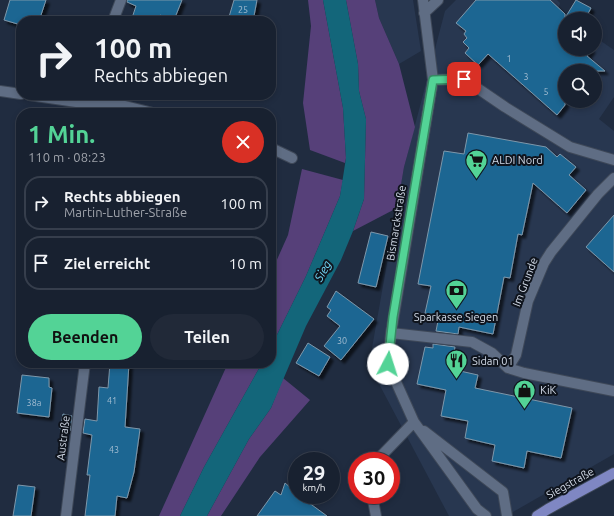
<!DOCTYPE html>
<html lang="de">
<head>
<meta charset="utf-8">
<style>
  body { margin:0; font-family:Ubuntu,sans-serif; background:#212938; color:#f1f3f6; height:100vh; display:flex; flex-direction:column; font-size:15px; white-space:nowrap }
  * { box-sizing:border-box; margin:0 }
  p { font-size:13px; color:#9fa3ab }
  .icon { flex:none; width:22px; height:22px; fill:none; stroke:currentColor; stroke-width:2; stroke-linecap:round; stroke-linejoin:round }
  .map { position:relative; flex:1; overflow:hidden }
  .panel { position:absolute; left:16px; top:108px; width:260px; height:260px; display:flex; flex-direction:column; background:#182130; border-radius:16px; box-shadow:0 2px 6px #0003,0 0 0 1px #363e4c }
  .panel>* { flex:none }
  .guide { position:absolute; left:16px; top:16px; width:260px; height:84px; border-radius:16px; box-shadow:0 2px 6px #0003,0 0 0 1px #363e4c; background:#182130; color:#f1f3f6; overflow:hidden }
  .tools { position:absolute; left:558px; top:12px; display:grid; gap:8px }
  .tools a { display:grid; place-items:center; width:44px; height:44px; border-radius:50%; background:#182130; box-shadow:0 2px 6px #0003,0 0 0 1px #363e4c; font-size:20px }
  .speed { position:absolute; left:288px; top:452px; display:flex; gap:8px; font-size:20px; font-weight:700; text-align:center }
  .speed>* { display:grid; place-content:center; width:52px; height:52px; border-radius:50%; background:#182130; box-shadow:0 2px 6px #0003,0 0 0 1px #363e4c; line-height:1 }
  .speed small { font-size:10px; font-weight:400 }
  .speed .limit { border:6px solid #d22; background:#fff; color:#111 }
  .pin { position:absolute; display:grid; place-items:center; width:34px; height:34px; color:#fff; margin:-17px; border-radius:8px; box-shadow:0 2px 6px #0006 }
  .me { position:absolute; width:44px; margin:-22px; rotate:5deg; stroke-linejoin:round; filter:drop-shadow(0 0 3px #0008) }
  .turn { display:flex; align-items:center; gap:14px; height:84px; padding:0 12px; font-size:18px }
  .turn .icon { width:52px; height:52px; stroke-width:2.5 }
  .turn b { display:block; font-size:28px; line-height:34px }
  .round { display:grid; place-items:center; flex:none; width:42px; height:42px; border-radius:21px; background:#212938 }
  .overview { display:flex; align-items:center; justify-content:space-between; height:68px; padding:0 12px }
  h1 { font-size:24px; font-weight:700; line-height:30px; color:#53d396 }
  .cta { display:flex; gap:8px; margin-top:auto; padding:8px 12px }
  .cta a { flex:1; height:46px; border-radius:24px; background:#53d396; color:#111; font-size:16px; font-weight:700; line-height:46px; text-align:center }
  .cta a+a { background:#212938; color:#f1f3f6 }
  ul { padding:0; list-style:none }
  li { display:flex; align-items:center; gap:12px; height:54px; margin:0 8px 6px; padding:0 4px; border:2px solid #363e4c; border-radius:16px }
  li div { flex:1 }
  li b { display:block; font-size:15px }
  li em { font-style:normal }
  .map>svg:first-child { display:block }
  .built { fill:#283750; fill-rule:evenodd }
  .green { fill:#564079 }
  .water { fill:#13667a }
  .building { fill:#1b6692; stroke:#7e97aa; filter:url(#shadow) }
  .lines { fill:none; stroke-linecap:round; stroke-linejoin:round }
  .minor-casing { stroke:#3e4858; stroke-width:12 }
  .major-casing { stroke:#3e4858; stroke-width:12 }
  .minor { stroke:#5f6d84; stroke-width:10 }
  .major { stroke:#7f87c3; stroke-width:10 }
  .route-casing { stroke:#368962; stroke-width:10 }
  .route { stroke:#53d396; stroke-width:7 }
  .labels { text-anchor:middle; stroke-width:4; stroke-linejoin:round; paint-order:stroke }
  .number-label { font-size:9px; fill:#a5bed2 }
  .poi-label { font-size:11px; fill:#d3dbe8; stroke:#0f141d; text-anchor:start }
  .street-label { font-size:11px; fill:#d3dbe8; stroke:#0f141d }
  .water-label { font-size:12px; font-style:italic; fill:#71d6f5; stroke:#0f141d }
</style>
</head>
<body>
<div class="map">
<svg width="614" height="516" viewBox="0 0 614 516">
  <defs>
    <filter id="shadow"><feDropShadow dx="3.5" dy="3.5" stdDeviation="1" flood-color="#0009"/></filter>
  </defs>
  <rect width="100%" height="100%" fill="#202c40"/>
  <path class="built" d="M 375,0 L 413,0 L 421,51 L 399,64 L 379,18 Z
    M 456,0 L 557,0 L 560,3 L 558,10 L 570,19 L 565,19 L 565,49 L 595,49 L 595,37 L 614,50 L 614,97 L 599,119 L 614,131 L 614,454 L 506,516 L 449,516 L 369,365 L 404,167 L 445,11 ZM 565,71 L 595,71 L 595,101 L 565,101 Z"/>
  <path class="green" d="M 308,0 L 323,0 L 343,108 L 346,158 L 345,163 L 310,150 L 303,103 L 311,26 Z
    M 346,0 L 375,0 L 379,18 L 399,64 L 415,127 L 404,167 L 397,208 L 353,231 L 364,199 L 366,119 L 359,91 L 358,64 Z
    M 302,169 L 343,180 L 340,196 L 306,276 L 271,347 L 271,273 L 288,235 Z
    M 228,363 L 262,363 L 204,467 L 180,516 L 159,516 Z
    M 283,378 L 310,400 L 260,457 L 221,516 L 207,516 L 249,439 L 271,408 Z"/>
  <path class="water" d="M 323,0 L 346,0 L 358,64 L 359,91 L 366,119 L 364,199 L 353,231 L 341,260 L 306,326 L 271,408 L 249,439 L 207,516 L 180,516 L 204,467 L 262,363 L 271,363 L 271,347 L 306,276 L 340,196 L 346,158 L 343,108 Z"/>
  <path class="building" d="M 10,0 L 46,0 L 39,21 L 27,17 L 26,21 L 21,21 L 21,25 L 4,20 Z
    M 127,0 L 182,0 L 174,20 L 160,15 L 157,21 L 131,21 L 136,6 L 127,2 Z
    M 234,0 L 257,0 L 253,21 L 229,17 Z
    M 476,0 L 550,0 L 565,14 L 565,18 L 576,0 L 591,8 L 585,19 L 565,19 L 565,49 L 592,49 L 587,56 L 605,71 L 565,71 L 565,105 L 557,115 L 488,54 L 478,65 L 465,53 L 469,48 L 463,42 L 467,38 L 464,34 L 466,31 L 456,23 Z
    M 468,133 L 546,147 L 557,157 L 560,154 L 576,167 L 569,175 L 586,190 L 567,213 L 533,183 L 522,235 L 518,234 L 510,278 L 504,277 L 493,334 L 459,327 L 458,334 L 436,331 L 439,316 L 425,313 L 431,286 L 418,284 L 444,151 L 464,154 Z
    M 614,215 L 614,272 L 586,247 Z
    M 371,232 L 388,236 L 376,287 L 358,283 Z
    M 336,291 L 374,319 L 341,360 L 324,346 L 340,326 L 327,316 L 331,310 L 327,307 Z
    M 308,343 L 330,357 L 319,376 L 296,363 Z
    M 433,344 L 455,347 L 451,369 L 478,375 L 475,388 L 572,408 L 561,458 L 527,451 L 524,468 L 492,461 L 495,445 L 465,438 L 468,421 L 441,416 L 446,390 L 417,384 L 425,347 L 433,348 Z
    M 110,363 L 129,363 L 125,427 L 140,429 L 134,472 L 127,498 L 117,496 L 115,516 L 85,516 L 90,475 L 87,475 L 92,435 L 83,433 L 85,419 L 97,421 L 99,387 L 108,388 Z
    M 22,375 L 49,378 L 49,387 L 52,388 L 49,417 L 17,413 Z
    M 63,414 L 72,416 L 70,431 L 60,429 Z
    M 285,483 L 297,493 L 297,495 L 300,495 L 301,497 L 327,516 L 257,516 L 275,491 L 281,495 Z
    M 18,485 L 35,487 L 31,516 L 13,516 Z"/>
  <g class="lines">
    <defs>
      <path id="minor" d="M 423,0 L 433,80 L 391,333 L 388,364 L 414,422 L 477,509 L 486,516
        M 424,13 L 438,0
        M 113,21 L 121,0
        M 433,80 L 464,79 L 505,107 L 570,147 L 614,160
        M 0,91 L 21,94
        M 29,95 L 90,104 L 117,104 L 153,113
        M 90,113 L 90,95
        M 271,148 L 292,158
        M 391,333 L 472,342 L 492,353 L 508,368 L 524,373 L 614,391
        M 508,368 L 516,355 L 528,301 L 544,263 L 551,252 L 598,194 L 614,178
        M 424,431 L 503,492 L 507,516
        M 379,461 L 382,455 L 414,422
        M 372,495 L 376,516
        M 66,516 L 85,363"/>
      <path id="major" d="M 537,516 L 548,509 L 614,473"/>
    </defs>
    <use href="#minor" class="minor-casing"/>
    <use href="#major" class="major-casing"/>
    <use href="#minor" class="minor"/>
    <use href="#major" class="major"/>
  </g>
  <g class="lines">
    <defs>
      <path id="route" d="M 388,364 L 393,317 L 433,80 L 464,79"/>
    </defs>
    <use href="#route" class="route-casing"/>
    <use href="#route" class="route"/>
  </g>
  <defs>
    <symbol id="supermarket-pin" viewBox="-11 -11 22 30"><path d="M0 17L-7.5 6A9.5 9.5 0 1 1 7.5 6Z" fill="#53d396" stroke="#0f141d"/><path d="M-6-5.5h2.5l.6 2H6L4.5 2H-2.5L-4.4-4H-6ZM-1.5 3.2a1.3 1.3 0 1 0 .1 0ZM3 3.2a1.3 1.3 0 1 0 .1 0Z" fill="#111"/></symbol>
    <symbol id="bank-pin" viewBox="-11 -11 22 30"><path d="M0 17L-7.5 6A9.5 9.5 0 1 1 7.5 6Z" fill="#53d396" stroke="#0f141d"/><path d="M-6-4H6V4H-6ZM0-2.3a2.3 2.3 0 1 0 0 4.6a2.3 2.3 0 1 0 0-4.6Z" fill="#111"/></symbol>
    <symbol id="restaurant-pin" viewBox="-11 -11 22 30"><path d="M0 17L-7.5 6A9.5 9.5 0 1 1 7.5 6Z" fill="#53d396" stroke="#0f141d"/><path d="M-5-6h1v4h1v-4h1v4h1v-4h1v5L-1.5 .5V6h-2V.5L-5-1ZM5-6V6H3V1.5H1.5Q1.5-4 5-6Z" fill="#111"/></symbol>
    <symbol id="shop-pin" viewBox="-11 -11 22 30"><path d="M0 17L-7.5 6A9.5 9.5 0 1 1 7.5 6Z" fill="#53d396" stroke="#0f141d"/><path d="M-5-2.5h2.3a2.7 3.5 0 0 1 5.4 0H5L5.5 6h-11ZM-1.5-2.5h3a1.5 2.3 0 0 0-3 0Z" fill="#111"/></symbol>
  </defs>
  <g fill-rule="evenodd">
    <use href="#supermarket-pin" x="464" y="148" width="25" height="34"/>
    <use href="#bank-pin" x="444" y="278" width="25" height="34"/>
    <use href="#restaurant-pin" x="444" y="348" width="25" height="34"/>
    <use href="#shop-pin" x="512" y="378" width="25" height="34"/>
  </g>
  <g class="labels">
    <g class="number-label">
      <text x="243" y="13">25</text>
      <text x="509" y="62">1</text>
      <text x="526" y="80">3</text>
      <text x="546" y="95">5</text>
      <text x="342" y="344">30</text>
      <text x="112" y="404">41</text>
      <text x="34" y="406">38a</text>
      <text x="114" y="453">43</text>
    </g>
    <g class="poi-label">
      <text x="492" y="164">ALDI Nord</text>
      <text x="456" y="321" text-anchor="middle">Sparkasse Siegen</text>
      <text x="472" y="365">Sidan 01</text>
      <text x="540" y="394">KiK</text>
    </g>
    <g class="street-label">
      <text transform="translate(396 223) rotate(-81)" y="4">Bismarckstraße</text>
      <text transform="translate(525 282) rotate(-69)" y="4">Im Grunde</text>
      <text transform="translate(63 438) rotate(-83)" y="4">Austraße</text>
      <text transform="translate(570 483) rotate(-29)" y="4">Siegstraße</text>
    </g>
    <g class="water-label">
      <text transform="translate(323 271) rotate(-61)" y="4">Sieg</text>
    </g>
  </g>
</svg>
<div class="tools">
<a><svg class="icon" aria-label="sound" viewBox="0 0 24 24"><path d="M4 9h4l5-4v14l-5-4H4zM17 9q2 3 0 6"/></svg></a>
<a><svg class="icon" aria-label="search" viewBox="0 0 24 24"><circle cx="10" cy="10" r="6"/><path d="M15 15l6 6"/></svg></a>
</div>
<div class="speed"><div>29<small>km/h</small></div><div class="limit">30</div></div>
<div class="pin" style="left:464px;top:79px;background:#d93025"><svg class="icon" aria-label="arrive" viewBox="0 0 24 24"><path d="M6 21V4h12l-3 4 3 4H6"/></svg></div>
<svg class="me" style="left:388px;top:364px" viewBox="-20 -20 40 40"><circle r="19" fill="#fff"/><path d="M0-13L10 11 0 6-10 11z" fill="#53d396"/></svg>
<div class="guide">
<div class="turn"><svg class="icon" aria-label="right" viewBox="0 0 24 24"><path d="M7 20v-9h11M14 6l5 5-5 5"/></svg><div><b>100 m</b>Rechts abbiegen</div></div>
</div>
<section class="panel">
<div class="overview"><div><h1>1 Min.</h1><p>110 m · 08:23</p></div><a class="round" style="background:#d93025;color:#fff"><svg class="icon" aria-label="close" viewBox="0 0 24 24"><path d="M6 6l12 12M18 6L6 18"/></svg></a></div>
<ul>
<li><svg class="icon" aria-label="right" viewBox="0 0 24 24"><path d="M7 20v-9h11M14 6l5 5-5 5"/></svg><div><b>Rechts abbiegen</b><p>Martin-Luther-Straße</p></div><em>100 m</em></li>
<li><svg class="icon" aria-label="arrive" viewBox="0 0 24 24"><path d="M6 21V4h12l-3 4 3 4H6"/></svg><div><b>Ziel erreicht</b></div><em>10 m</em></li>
</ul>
<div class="cta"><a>Beenden</a><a>Teilen</a></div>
</section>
</div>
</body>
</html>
